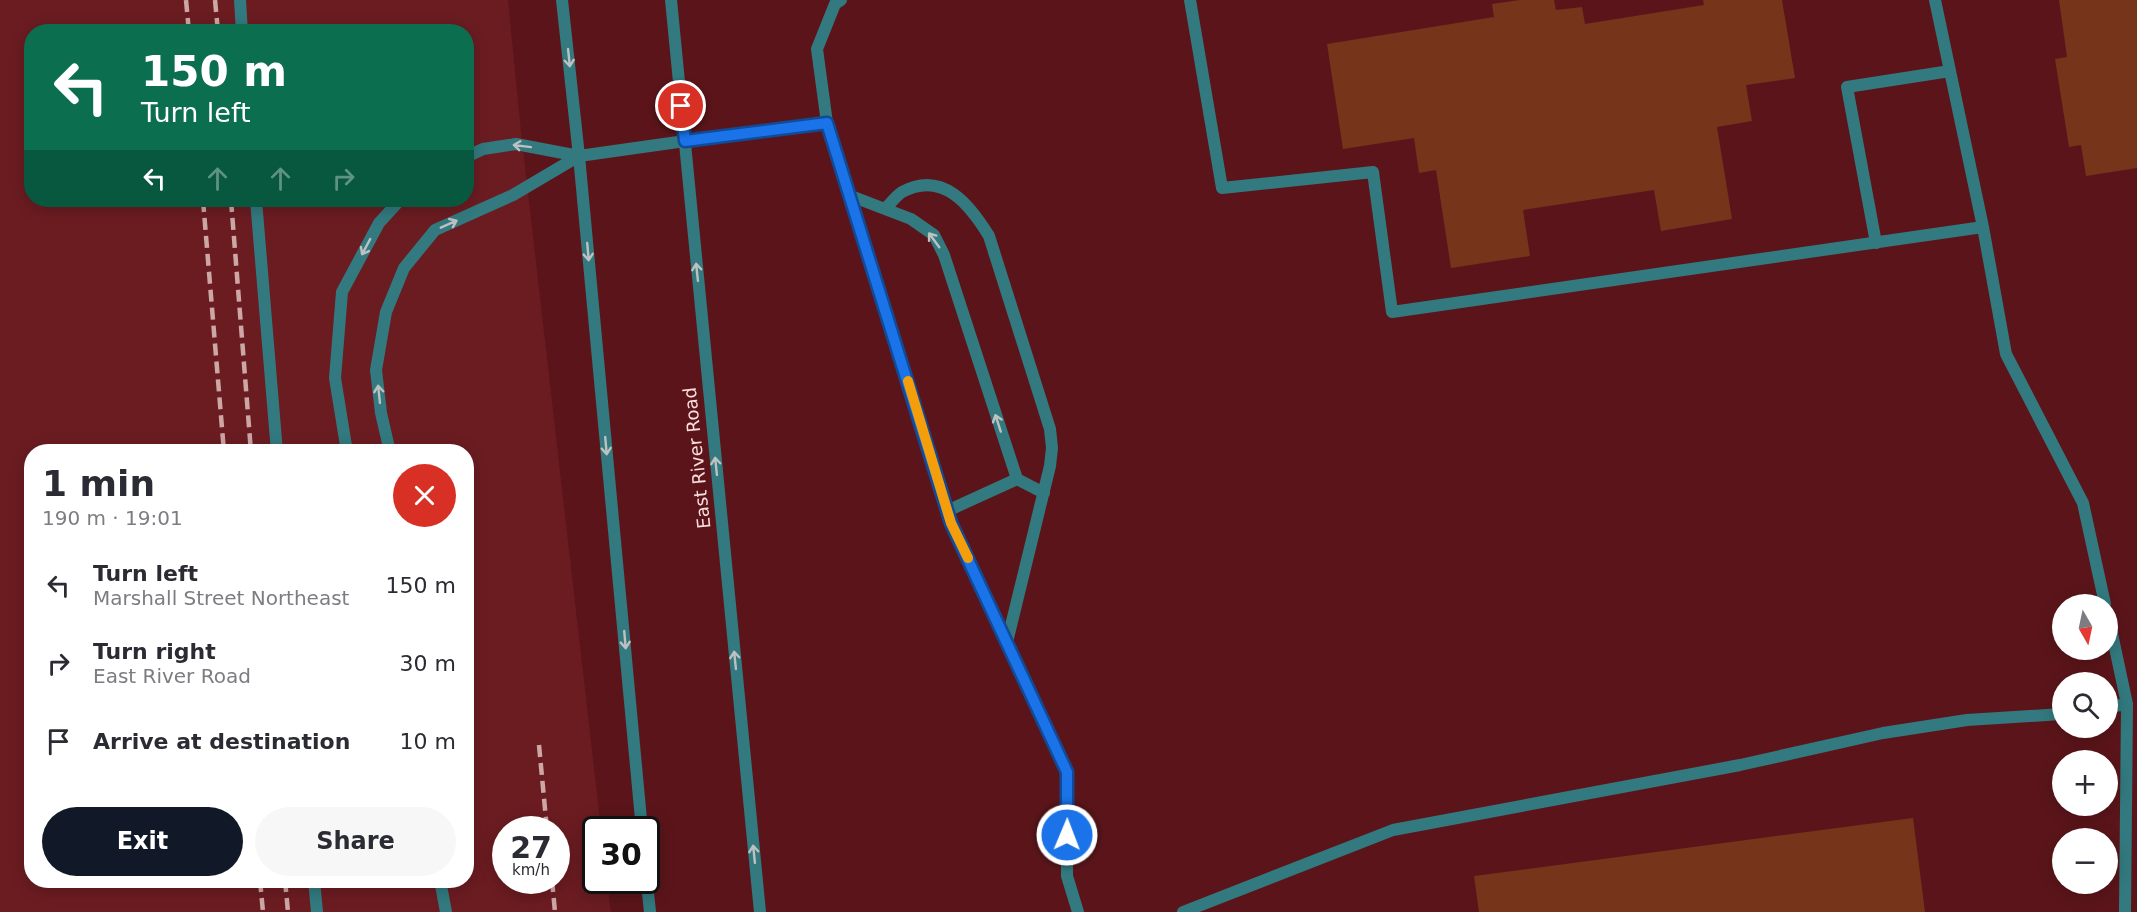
<!DOCTYPE html>
<html lang="en">
<head>
<meta charset="utf-8">
<style>
  body { margin:0; font-family:"DejaVu Sans",sans-serif; background:#f7f7f7; color:#2b2b33; height:100vh; display:flex; flex-direction:column; font-size:22px; white-space:nowrap }
  * { box-sizing:border-box; margin:0 }
  p { font-size:20px; color:#7c7c81 }
  .icon { flex:none; width:33px; height:33px; fill:none; stroke:currentColor; stroke-width:2; stroke-linecap:round; stroke-linejoin:round }
  .map { position:relative; flex:1; overflow:hidden }
  .drawer { position:absolute; left:24px; top:444px; width:450px; height:444px; display:flex; flex-direction:column; background:#fff; border-radius:24px; box-shadow:0 3px 15px #0003 }
  .drawer>* { flex:none }
  .hud { position:absolute; left:24px; top:24px; width:450px; height:183px; border-radius:24px; box-shadow:0 3px 15px #0003; background:#0b6e4f; color:#fff; overflow:hidden }
  .needle { width:39px; rotate:171deg }
  .buttons { position:absolute; left:2052px; top:594px; display:grid; gap:12px }
  .buttons a { display:grid; place-items:center; width:66px; height:66px; border-radius:50%; background:#fff; box-shadow:0 3px 15px #0003; font-size:30px }
  .speed { position:absolute; left:492px; top:816px; display:flex; gap:12px; font-size:30px; font-weight:700; text-align:center }
  .speed>* { display:grid; place-content:center; width:78px; height:78px; border-radius:50%; background:#fff; box-shadow:0 3px 15px #0003; line-height:1 }
  .speed small { font-size:15px; font-weight:400 }
  .speed .limit { border:3px solid #111; border-radius:9px; background:#fff; color:#111 }
  .pin { position:absolute; display:grid; place-items:center; width:51px; height:51px; color:#fff; margin:-26px; border:3px solid #fff; border-radius:50%; box-shadow:0 2px 6px #0007 }
  .me { position:absolute; width:66px; margin:-33px; rotate:1deg; stroke-linejoin:round; filter:drop-shadow(0 0 4px #0008) }
  .turn { display:flex; align-items:center; gap:21px; height:126px; padding:0 18px; font-size:27px }
  .turn .icon { width:78px; height:78px; stroke-width:2.5 }
  .turn b { display:block; font-size:42px; line-height:51px }
  .lanes { display:flex; align-items:center; height:57px; padding:0 18px; background:#0003; justify-content:center; gap:30px; direction:ltr }
  .lanes .off { opacity:.35 }
  .round { display:grid; place-items:center; flex:none; width:63px; height:63px; border-radius:32px; background:#f7f7f7 }
  .overview { display:flex; align-items:center; justify-content:space-between; height:102px; padding:0 18px }
  h1 { font-size:36px; font-weight:600; line-height:45px }
  .primary-button { display:flex; gap:12px; margin-top:auto; padding:12px 18px }
  .primary-button a { flex:1; height:69px; border-radius:36px; background:#111827; color:#fff; font-size:24px; font-weight:600; line-height:69px; text-align:center }
  .primary-button a+a { background:#f7f7f7; color:#2b2b33 }
  ul { padding:0; list-style:none }
  li { display:flex; align-items:center; gap:18px; height:78px; padding:0 18px }
  li div { flex:1 }
  li b { display:block; font-size:22px }
  li em { font-style:normal }
  .map>svg:first-child { display:block }
  .built { fill:#6b1c21; fill-rule:evenodd }
  .building { fill:#76341a }
  .lines { fill:none; stroke-linecap:round; stroke-linejoin:round }
  .service { stroke:#327a7f; stroke-width:12 }
  .minor { stroke:#327a7f; stroke-width:12 }
  .tertiary { stroke:#327a7f; stroke-width:12 }
  .rail { stroke:#cda6a6; stroke-width:4.5; stroke-dasharray:12 6; stroke-linecap:butt }
  .oneway { stroke:#bec1c1 }
  .route-casing { stroke:#114b97; stroke-width:15 }
  .route { stroke:#1a73e8; stroke-width:10 }
  .slow { stroke:#f59e0b; stroke-width:10 }
  .labels { text-anchor:middle; stroke-width:6; stroke-linejoin:round; paint-order:stroke }
  .street-label { font-size:18px; fill:#fadfdd; stroke:#5b151a }
</style>
</head>
<body>
<div class="map">
<svg width="2137" height="912" viewBox="0 0 2137 912">
  <rect width="100%" height="100%" fill="#5b151a"/>
  <path class="built" d="M 0,0 L 508,0 L 521,132 L 601,829 L 596,830 L 596,880 L 607,881 L 611,912 L 0,912 ZM 32,32 L 466,32 L 466,200 L 32,200 ZM 32,452 L 466,452 L 466,880 L 32,880 ZM 506,830 L 556,830 L 556,880 L 506,880 Z"/>
  <path class="building" d="M 1520,0 L 1554,0 L 1556,10 L 1582,7 L 1585,24 L 1704,5 L 1703,0 L 1782,0 L 1795,78 L 1746,85 L 1752,121 L 1717,127 L 1732,219 L 1661,231 L 1654,190 L 1523,210 L 1530,256 L 1451,268 L 1436,170 L 1419,173 L 1414,138 L 1343,149 L 1327,44 L 1494,17 L 1492,4 Z
    M 2059,0 L 2137,0 L 2137,168 L 2086,176 L 2081,145 L 2069,147 L 2055,59 L 2067,57 Z
    M 1913,818 L 1925,912 L 1479,912 L 1474,876 Z"/>
  <g class="lines">
    <path class="service" d="M 240,0 L 242,32
      M 1190,0 L 1222,188 L 1373,172 L 1392,312 L 1983,227
      M 1935,0 L 1983,227 L 2006,354 L 2083,503 L 2105,604
      M 827,123 L 817,49 L 835,4 L 841,0
      M 851,196 L 911,219 L 934,235 L 944,255 L 1017,479 L 1044,493
      M 256,200 L 277,452
      M 885,209 C 890,204 896,196 902,192 C 943,170 970,205 989,236 L 1050,429 L 1052,448 L 1050,466 L 1007,642
      M 1876,243 L 1847,87 L 1950,71
      M 947,511 L 1017,479
      M 2108,615 L 2127,704 L 2125,912
      M 2108,707 L 2127,704
      M 314,880 L 317,912
      M 1183,912 L 1393,830 L 1740,765 L 1883,733 L 1967,720 L 2062,714"/>
    <path class="minor" d="M 685,141 L 827,123 L 951,523 L 1067,772 L 1067,876 L 1078,912"/>
    <path class="tertiary" d="M 562,0 L 579,156 L 642,830
      M 671,0 L 760,912
      M 466,157 L 483,149 L 516,144 L 579,156 L 685,141
      M 347,452 L 335,378 L 342,292 L 379,223 L 400,200
      M 390,452 L 381,413 L 376,370 L 386,312 L 404,268 L 435,230 L 513,195 L 579,156
      M 646,874 L 650,912
      M 440,880 L 446,912"/>
    <path class="rail" d="M 186,0 L 189,32
      M 215,0 L 218,32
      M 203,200 L 224,452
      M 231,200 L 251,452
      M 539,745 L 547,830
      M 260,880 L 263,912
      M 285,880 L 288,912
      M 552,880 L 555,912"/>
  </g>
  <defs><path id="oneway-shaft" d="M-6 0H5M1.5-3L5.5 0L1.5 3" fill="none" stroke-width="1.6" stroke-linecap="round" stroke-linejoin="round" transform="scale(1.5)"/></defs>
  <g class="oneway">
    <use href="#oneway-shaft" transform="translate(569 58) rotate(84)"/>
    <use href="#oneway-shaft" transform="translate(522 146) rotate(-173)"/>
    <use href="#oneway-shaft" transform="translate(449 224) rotate(-24)"/>
    <use href="#oneway-shaft" transform="translate(934 240) rotate(-126)"/>
    <use href="#oneway-shaft" transform="translate(366 247) rotate(118)"/>
    <use href="#oneway-shaft" transform="translate(588 252) rotate(85)"/>
    <use href="#oneway-shaft" transform="translate(697 272) rotate(-96)"/>
    <use href="#oneway-shaft" transform="translate(379 394) rotate(-96)"/>
    <use href="#oneway-shaft" transform="translate(998 423) rotate(-108)"/>
    <use href="#oneway-shaft" transform="translate(606 446) rotate(85)"/>
    <use href="#oneway-shaft" transform="translate(716 466) rotate(-96)"/>
    <use href="#oneway-shaft" transform="translate(625 640) rotate(85)"/>
    <use href="#oneway-shaft" transform="translate(735 660) rotate(-96)"/>
    <use href="#oneway-shaft" transform="translate(754 854) rotate(-96)"/>
  </g>
  <g class="lines">
    <defs>
      <path id="route" d="M 681,106 L 685,141 L 827,123 L 951,523 L 1067,772 L 1067,835"/>
    </defs>
    <use href="#route" class="route-casing"/>
    <use href="#route" class="route"/>
    <path class="slow" d="M 908,381 L 951,523 L 968,558"/>
  </g>
  <g class="labels">
    <g class="street-label">
      <text transform="translate(697 458) rotate(-96)" y="6">East River Road</text>
    </g>
  </g>
</svg>
<div class="buttons">
<a><svg class="needle" viewBox="-14 -14 28 28"><path d="M0-13l5 13h-10z" fill="#e53935"/><path d="M0 13l5-13h-10z" fill="#7c7c81"/></svg></a>
<a><svg class="icon" aria-label="search" viewBox="0 0 24 24"><circle cx="10" cy="10" r="6"/><path d="M15 15l6 6"/></svg></a>
<a>+</a>
<a>−</a>
</div>
<div class="speed"><div>27<small>km/h</small></div><div class="limit">30</div></div>
<div class="pin" style="left:681px;top:106px;background:#d93025"><svg class="icon" aria-label="arrive" viewBox="0 0 24 24"><path d="M6 21V4h12l-3 4 3 4H6"/></svg></div>
<svg class="me" style="left:1067px;top:835px" viewBox="-20 -20 40 40"><circle r="17" fill="#1a73e8" stroke="#fff" stroke-width="3"/><path d="M0-11L8 9 0 5-8 9z" fill="#fff"/></svg>
<div class="hud">
<div class="turn"><svg class="icon" aria-label="left" viewBox="0 0 24 24"><path d="M17 20v-9H6M10 6l-5 5 5 5"/></svg><div><b>150 m</b>Turn left</div></div>
<div class="lanes"><svg class="icon" aria-label="left" viewBox="0 0 24 24"><path d="M17 20v-9H6M10 6l-5 5 5 5"/></svg><svg class="icon off" aria-label="ahead" viewBox="0 0 24 24"><path d="M12 20V5M6 11l6-6 6 6"/></svg><svg class="icon off" aria-label="ahead" viewBox="0 0 24 24"><path d="M12 20V5M6 11l6-6 6 6"/></svg><svg class="icon off" aria-label="right" viewBox="0 0 24 24"><path d="M7 20v-9h11M14 6l5 5-5 5"/></svg></div>
</div>
<section class="drawer">
<div class="overview"><div><h1>1 min</h1><p>190 m · 19:01</p></div><a class="round" style="background:#d93025;color:#fff"><svg class="icon" aria-label="close" viewBox="0 0 24 24"><path d="M6 6l12 12M18 6L6 18"/></svg></a></div>
<ul>
<li><svg class="icon" aria-label="left" viewBox="0 0 24 24"><path d="M17 20v-9H6M10 6l-5 5 5 5"/></svg><div><b>Turn left</b><p>Marshall Street Northeast</p></div><em>150 m</em></li>
<li><svg class="icon" aria-label="right" viewBox="0 0 24 24"><path d="M7 20v-9h11M14 6l5 5-5 5"/></svg><div><b>Turn right</b><p>East River Road</p></div><em>30 m</em></li>
<li><svg class="icon" aria-label="arrive" viewBox="0 0 24 24"><path d="M6 21V4h12l-3 4 3 4H6"/></svg><div><b>Arrive at destination</b></div><em>10 m</em></li>
</ul>
<div class="primary-button"><a>Exit</a><a>Share</a></div>
</section>
</div>
</body>
</html>
